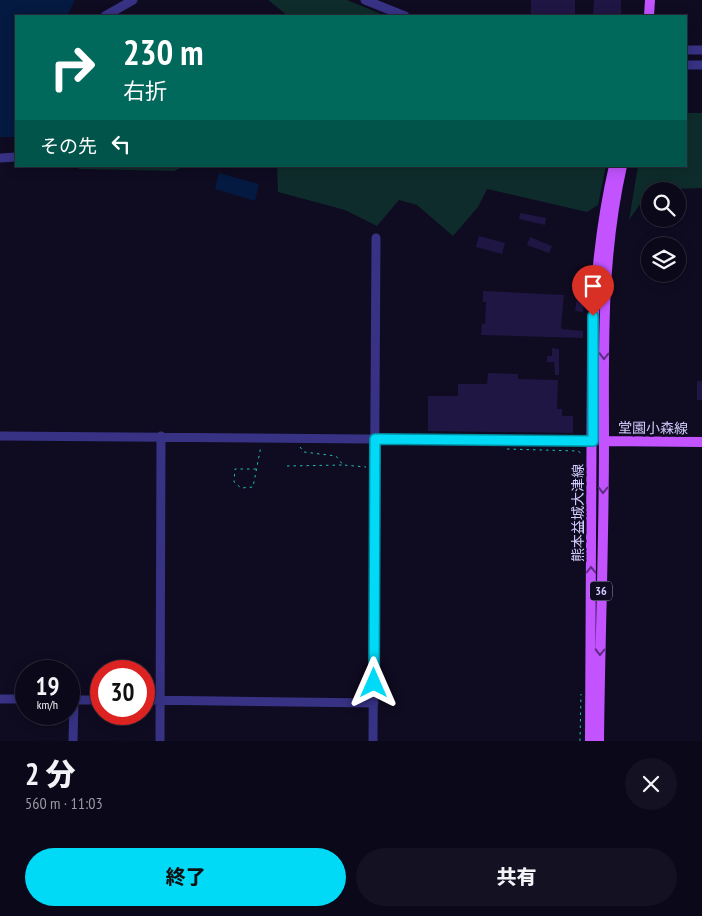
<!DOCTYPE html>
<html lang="ja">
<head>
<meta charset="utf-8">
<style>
  body { margin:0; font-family:"PT Sans Narrow","Noto Sans JP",sans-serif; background:#141122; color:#f1f3f6; height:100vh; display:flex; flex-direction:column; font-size:19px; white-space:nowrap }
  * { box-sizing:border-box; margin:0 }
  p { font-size:16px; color:#9a9aa2 }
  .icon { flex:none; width:28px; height:28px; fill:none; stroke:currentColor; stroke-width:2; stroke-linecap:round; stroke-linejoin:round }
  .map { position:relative; height:741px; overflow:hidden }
  .panel { display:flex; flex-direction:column; background:#0b0819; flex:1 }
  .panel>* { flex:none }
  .hud { position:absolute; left:15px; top:15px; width:672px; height:152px; border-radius:0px; box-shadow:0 2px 12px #0003,0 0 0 1px #2b2938; background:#00695c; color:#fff; overflow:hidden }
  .fabs { position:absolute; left:641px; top:182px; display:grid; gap:10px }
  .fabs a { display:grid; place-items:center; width:45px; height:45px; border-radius:50%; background:#0b0819; box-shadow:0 2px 12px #0003,0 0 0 1px #2b2938; font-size:25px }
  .speed { position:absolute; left:15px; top:660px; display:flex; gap:10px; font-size:25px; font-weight:700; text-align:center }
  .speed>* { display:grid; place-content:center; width:65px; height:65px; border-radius:50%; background:#0b0819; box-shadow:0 2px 12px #0003,0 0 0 1px #2b2938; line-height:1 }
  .speed small { font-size:12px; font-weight:400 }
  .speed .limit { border:8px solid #d22; background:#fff; color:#111 }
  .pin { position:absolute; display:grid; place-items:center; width:42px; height:42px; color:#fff; margin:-51px -21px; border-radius:50% 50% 50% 0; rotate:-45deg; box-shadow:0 0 5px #0007 }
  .pin .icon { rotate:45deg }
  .me { position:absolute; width:55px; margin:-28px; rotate:0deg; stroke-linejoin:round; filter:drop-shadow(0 0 4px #0008) }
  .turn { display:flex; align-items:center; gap:18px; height:105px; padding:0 25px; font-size:22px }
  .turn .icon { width:65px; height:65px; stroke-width:2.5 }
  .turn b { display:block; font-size:35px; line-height:42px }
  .then { display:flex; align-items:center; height:48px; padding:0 25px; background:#0003; gap:10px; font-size:19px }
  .round { display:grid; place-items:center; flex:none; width:52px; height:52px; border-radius:26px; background:#141122 }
  .overview { display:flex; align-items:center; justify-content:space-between; height:85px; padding:0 25px }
  h1 { font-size:30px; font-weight:800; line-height:38px }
  .cta { display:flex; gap:10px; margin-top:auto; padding:10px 25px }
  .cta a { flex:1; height:58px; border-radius:30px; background:#00daf7; color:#111; font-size:20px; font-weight:800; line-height:58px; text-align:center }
  .cta a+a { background:#141122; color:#f1f3f6 }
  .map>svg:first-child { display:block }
  .green { fill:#0e2c2b }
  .water { fill:#051a40 }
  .building { fill:#201644 }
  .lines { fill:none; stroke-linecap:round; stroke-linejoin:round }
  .path { stroke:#24bbb4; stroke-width:1; stroke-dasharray:2.5 4; stroke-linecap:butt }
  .minor { stroke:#373284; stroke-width:9 }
  .major { stroke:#c253ff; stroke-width:10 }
  .oneway { stroke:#602b85 }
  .route-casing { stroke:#008ea1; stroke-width:12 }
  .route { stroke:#00daf7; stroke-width:9 }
  .labels { text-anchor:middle; stroke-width:5; stroke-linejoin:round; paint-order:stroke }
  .shield { fill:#0f0b21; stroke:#9892bc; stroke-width:1 }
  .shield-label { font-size:12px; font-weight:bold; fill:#d2ccff }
  .street-label { font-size:14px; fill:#d2ccff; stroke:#0f0b21 }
</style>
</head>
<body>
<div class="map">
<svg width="702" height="741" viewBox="0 0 702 741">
  <rect width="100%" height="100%" fill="#0f0b21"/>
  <path class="green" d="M 268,0 L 347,0 L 386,16 L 288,16 Z
    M 686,113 L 702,113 L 702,188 L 650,190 L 629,220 L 638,166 L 686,166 Z
    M 73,166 L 185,166 L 174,171 L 80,169 Z
    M 277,166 L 606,166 L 598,205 L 587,212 L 487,189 L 478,207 L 453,236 L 417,205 L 399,200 L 377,226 L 345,210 L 278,192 Z"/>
  <path class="water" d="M 0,0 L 75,0 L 68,14 L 70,16 L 16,16 L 16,137 L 0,137 Z
    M 219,173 L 259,184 L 255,201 L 215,189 Z"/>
  <path class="building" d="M 531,0 L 575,0 L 575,16 L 531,16 Z
    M 594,0 L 621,0 L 621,16 L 593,16 Z
    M 520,213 L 546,218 L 545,225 L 519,219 Z
    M 479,236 L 505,243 L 502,254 L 476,247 Z
    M 530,237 L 552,246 L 549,253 L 527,245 Z
    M 483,291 L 564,295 L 561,327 L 562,329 L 583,331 L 583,338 L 481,335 L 482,324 L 485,324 L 486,302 L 483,302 Z
    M 577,298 L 584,299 L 583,312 L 575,311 Z
    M 552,348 L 559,349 L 559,375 L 555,375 L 554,362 L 547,362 L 547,356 L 552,356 Z
    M 488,373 L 518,374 L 518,379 L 558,380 L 557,409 L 562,409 L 562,416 L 573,416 L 573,433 L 428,431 L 428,396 L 458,396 L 458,384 L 487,384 Z
    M 697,381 L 702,381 L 702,400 L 697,400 Z"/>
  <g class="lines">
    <path class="path" d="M 300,447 L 304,452 L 336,456 L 343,465 L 366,467
      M 507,449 L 578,451 L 582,454
      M 287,466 L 343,465
      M 256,469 L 235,469 L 234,482 L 241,488 L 253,487 L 261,446
      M 580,741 L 581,694"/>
    <path class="minor" d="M 365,0 L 405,16
      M 105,16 L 133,0
      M 686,50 L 702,50
      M 686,65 L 702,65
      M 0,158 L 16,157
      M 0,436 L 604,441
      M 0,699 L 26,699
      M 69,700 L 101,700
      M 144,700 L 374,703
      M 73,741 L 74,700
      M 160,741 L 161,436
      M 373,741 L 376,238"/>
    <path class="major" d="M 649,16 L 650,0
      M 604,441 L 702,442
      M 590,741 L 592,348 C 595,287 600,226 614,166
      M 599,741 C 600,641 604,541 604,441 C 604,347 601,259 622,166"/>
  </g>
  <defs><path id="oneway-chevron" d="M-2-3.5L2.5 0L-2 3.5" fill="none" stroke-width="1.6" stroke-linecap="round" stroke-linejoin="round" transform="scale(1.25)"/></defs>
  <g class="oneway">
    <use href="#oneway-chevron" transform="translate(604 356) rotate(91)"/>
    <use href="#oneway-chevron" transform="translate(603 490) rotate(91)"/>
    <use href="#oneway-chevron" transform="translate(591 570) rotate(-90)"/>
    <use href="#oneway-chevron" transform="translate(600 652) rotate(91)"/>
  </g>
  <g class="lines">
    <defs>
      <path id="route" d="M 374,683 L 375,439 L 593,441 L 593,316"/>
    </defs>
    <use href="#route" class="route-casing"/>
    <use href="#route" class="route"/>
  </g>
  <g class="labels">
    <rect class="shield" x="590" y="581.5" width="22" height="19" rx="4"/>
    <g class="shield-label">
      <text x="601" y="595">36</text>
    </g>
    <g class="street-label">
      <text transform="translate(653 428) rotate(1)" y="5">堂園小森線</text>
      <text transform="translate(578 513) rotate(-90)" y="5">熊本益城大津線</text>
    </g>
  </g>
</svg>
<div class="fabs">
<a><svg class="icon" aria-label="search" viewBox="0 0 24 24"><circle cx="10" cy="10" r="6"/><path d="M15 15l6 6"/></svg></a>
<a><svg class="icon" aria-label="layers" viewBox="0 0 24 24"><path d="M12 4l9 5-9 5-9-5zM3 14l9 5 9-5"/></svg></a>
</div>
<div class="speed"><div>19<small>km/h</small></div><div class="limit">30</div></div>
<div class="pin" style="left:593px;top:316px;background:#d93025"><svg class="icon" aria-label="arrive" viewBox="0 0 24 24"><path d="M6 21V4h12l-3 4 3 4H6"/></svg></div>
<svg class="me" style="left:374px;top:683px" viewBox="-20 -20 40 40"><path d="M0-17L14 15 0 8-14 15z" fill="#00daf7" stroke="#fff" stroke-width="4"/></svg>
<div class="hud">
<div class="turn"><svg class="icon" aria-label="right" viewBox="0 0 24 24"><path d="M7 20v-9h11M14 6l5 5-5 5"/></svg><div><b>230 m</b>右折</div></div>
<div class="then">その先<svg class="icon" aria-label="left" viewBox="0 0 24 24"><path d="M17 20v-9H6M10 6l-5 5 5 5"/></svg></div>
</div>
</div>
<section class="panel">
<div class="overview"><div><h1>2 分</h1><p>560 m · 11:03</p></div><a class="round"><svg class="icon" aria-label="close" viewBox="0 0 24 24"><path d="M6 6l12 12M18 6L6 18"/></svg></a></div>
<div class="cta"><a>終了</a><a>共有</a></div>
</section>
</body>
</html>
